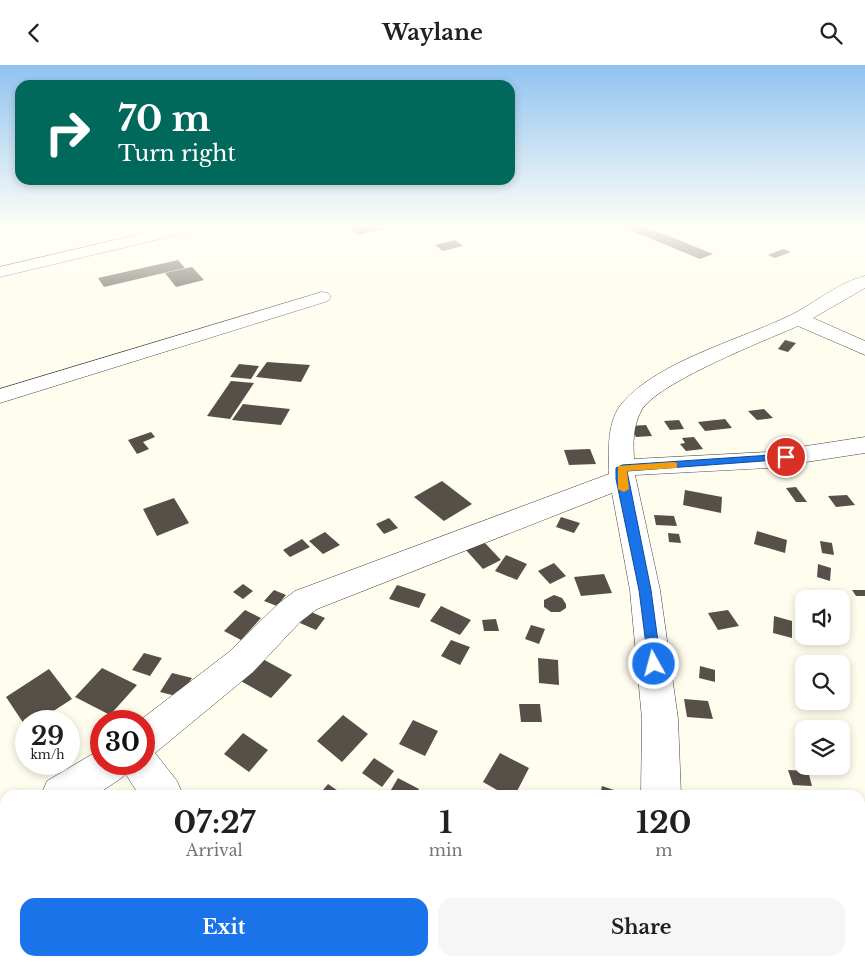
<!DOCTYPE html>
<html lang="en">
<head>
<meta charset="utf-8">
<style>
  body { margin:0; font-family:"Libre Baskerville",serif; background:#f6f6f6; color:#202124; height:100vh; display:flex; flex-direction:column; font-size:19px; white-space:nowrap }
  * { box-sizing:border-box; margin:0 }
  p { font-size:16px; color:#757577 }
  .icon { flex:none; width:28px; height:28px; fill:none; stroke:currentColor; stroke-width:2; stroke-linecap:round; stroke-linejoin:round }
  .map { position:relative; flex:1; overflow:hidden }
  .drawer { position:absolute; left:0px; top:725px; width:865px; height:176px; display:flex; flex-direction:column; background:#fff; border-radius:15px 15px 0 0; box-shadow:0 2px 8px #0003 }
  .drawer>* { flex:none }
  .guide { position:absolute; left:15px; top:15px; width:500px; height:105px; border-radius:15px; box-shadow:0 2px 8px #0003; background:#00695c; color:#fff; overflow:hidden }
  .buttons { position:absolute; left:795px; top:525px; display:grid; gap:10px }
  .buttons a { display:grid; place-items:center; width:55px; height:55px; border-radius:10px; background:#fff; box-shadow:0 2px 8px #0003; font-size:25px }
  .speed { position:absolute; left:15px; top:645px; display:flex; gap:10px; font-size:25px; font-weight:700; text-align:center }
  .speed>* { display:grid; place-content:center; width:65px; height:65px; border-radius:50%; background:#fff; box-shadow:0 2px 8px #0003; line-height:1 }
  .speed small { font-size:12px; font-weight:400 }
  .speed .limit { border:8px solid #d22; background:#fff; color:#111 }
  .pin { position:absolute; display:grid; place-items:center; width:42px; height:42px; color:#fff; margin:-21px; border:2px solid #fff; border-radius:50%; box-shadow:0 1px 5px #0007 }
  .me { position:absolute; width:55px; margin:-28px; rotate:353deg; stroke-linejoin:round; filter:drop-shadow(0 0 4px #0008) }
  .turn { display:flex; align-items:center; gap:18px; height:105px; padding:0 20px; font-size:22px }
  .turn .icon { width:65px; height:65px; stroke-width:2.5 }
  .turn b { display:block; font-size:35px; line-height:42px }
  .eta { display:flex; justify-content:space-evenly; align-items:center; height:85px; text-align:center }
  .eta b { font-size:30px; font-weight:700; line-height:35px }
  .action { display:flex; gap:10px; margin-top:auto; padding:10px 20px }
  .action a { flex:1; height:58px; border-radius:15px; background:#1a73e8; color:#fff; font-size:20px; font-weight:700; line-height:58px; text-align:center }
  .action a+a { background:#f6f6f6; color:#202124 }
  header { display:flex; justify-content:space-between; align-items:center; height:65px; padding:0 20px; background:#fff; font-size:22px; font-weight:700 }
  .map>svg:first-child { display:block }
  .building { fill:#575049 }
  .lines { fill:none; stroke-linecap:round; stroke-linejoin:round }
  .minor-casing { stroke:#414141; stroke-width:1 }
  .minor { fill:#fff; fill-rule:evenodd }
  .route { fill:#1a73e8; stroke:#114b97 }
  .slow { fill:#f59e0b }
</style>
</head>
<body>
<header><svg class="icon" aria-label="back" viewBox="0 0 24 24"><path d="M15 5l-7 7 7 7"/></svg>Waylane<svg class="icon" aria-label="search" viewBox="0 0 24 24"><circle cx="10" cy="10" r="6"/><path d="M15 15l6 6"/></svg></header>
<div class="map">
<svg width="865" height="901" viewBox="0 0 865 901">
  <rect width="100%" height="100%" fill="#fffdee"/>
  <path class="building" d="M 348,162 L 389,162 L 389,163 L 358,170 Z
    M 623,162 L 647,162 L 713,189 L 700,194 Z
    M 455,175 L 463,181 L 443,186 L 435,180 Z
    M 783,184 L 791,187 L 775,193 L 768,190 Z
    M 178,195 L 185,203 L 104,222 L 98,213 Z
    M 192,202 L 204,215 L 176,222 L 165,208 Z
    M 785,275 L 796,278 L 788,287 L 778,284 Z
    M 267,297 L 310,300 L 301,317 L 256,312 Z
    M 239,299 L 259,301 L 251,314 L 230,312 Z
    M 231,316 L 254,318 L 230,354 L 207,351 Z
    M 243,339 L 290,344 L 281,360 L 232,355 Z
    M 764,344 L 773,353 L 757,355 L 748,346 Z
    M 725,354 L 732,363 L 705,366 L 698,357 Z
    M 679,355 L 684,364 L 670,365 L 664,356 Z
    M 646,360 L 652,371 L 636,372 L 630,361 Z
    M 151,367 L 155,372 L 143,377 L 149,384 L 137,389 L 128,375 Z
    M 694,372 L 703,384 L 686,386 L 680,379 L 685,378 L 682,373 Z
    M 590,384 L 596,399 L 569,400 L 564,385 Z
    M 442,416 L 472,439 L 444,456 L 414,432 Z
    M 796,422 L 807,437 L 796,437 L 786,423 Z
    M 685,425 L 722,432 L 721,448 L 683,440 Z
    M 847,430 L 855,440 L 836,442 L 828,431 Z
    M 174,433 L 189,458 L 157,471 L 143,444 Z
    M 654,450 L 674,451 L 677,461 L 656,460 Z
    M 561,452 L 580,458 L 574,468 L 556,462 Z
    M 389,453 L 398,463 L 384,469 L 376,459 Z
    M 757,466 L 787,475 L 785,488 L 754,479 Z
    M 325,467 L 340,480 L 323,489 L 309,476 Z
    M 668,468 L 679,469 L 681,478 L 669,477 Z
    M 302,474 L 310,482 L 290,492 L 283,485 Z
    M 820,476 L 832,478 L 834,490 L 822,488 Z
    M 484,477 L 501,495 L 483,504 L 466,485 Z
    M 506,490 L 527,499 L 517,515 L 495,506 Z
    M 554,498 L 566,511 L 550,519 L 538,506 Z
    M 818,499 L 831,503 L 830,516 L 817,512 Z
    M 604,509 L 612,528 L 581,531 L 574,512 Z
    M 243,519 L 253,526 L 243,534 L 233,527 Z
    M 397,520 L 426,529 L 419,543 L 389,534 Z
    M 274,525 L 286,530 L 277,541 L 264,536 Z
    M 852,525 L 865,525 L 865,531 L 856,531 Z
    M 554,530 L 562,533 L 566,539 L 566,543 L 560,547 L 551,547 L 544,542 L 544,535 Z
    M 841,536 L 848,538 L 850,554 L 841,553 Z
    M 441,541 L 471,555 L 460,570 L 430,556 Z
    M 245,545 L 261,553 L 241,575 L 224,566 Z
    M 728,545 L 739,561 L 718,565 L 708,548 Z
    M 309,546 L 325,553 L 316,565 L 300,558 Z
    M 774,551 L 792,556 L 792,573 L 773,568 Z
    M 496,554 L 499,566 L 484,566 L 482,555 Z
    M 531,560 L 545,564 L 539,579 L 525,574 Z
    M 451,575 L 470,582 L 460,600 L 441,591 Z
    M 144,588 L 162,593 L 150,611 L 132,605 Z
    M 259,592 L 292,610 L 271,633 L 239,615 Z
    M 538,593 L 558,595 L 559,620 L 539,618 Z
    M 700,601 L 715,605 L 715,617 L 699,613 Z
    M 102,603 L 137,620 L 110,650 L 75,632 Z
    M 49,604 L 72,634 L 38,656 L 26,656 L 26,662 L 6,632 Z
    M 172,608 L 192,613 L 180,632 L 160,627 Z
    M 804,612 L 804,628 L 795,613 Z
    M 684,634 L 708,636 L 713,654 L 687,652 Z
    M 519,639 L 540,639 L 542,657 L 521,657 Z
    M 343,650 L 368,669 L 342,697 L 317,676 Z
    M 413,655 L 438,666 L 425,691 L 399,679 Z
    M 243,668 L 268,685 L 249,707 L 224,689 Z
    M 500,688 L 529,703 L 515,730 L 506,730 L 483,717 Z
    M 374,693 L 394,706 L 382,722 L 362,708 Z
    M 788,705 L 808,706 L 812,721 L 793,720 Z
    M 398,713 L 419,724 L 415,730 L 388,730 Z
    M 328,719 L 344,730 L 319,730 Z
    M 602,721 L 620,727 L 620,730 L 600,730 Z
    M 742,725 L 762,726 L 763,730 L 744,730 Z
    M 5,797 L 5,845 L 0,851 L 0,803 Z
    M 82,896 L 112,896 L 110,901 L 79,901 Z
    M 667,896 L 685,896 L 684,901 L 666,901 Z
    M 781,896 L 803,896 L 815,901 L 781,901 Z"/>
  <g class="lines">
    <defs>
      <path id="minor" d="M 171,162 L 200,162 L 197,165 L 0,212 L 0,202 Z
        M 865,211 L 865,223 L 813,253 L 865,276 L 865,290 L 798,261 C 766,275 656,318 641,346 C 633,362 633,377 634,394 L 767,387 L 865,372 L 865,388 L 767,403 L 635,410 L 660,525 L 678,654 L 681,730 L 641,730 L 642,654 L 630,525 L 612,428 L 317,544 L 300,557 L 253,607 L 155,688 L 177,716 L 183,730 L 139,730 L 125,708 L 123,712 L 96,730 L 41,730 L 47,716 L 101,684 L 101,699 L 144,699 L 144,656 L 139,656 L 229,587 L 278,539 L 295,526 L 609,409 C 609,385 606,357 623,337 C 659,296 742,274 791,250 C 815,238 839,217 865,211 Z
        M 322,227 L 328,228 L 331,232 L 328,236 L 0,338 L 0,324 Z
        M 5,746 L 5,788 L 0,790 L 0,748 Z
        M 260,896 L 308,896 L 310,901 L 262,901 Z
        M 605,896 L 651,896 L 649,901 L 603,901 Z"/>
    </defs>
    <use href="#minor" class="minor-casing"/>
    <use href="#minor" class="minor"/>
  </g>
  <linearGradient id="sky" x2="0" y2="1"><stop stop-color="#91c3f0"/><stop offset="0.56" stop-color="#fffef7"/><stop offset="1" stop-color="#fffef7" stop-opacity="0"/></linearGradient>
  <rect width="865" height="288" fill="url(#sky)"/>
  <path class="route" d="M 786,389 L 791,392 L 790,394 L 627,406 L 651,525 L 661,599 L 659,603 L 649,603 L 639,525 L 616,414 L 616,403 L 622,400 Z"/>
  <path class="slow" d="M 674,397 L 677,398 L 677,403 L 627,406 L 629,424 L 624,427 L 618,424 L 618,401 Z"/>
</svg>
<div class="buttons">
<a><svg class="icon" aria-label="sound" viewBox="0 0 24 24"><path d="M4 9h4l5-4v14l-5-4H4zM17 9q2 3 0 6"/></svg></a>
<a><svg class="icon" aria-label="search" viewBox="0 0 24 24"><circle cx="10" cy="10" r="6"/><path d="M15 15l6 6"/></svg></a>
<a><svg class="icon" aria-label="layers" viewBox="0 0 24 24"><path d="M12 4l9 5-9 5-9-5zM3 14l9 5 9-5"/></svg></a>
</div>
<div class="speed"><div>29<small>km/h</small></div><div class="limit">30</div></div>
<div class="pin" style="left:786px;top:392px;background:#d93025"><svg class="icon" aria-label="arrive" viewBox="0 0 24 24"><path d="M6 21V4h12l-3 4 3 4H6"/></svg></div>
<svg class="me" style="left:654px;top:599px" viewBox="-20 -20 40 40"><circle r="17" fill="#1a73e8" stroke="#fff" stroke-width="3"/><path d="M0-11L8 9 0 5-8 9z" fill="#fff"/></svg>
<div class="guide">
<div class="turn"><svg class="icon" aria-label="right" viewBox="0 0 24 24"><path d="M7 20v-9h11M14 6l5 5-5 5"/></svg><div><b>70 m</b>Turn right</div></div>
</div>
<section class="drawer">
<div class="eta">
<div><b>07:27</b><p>Arrival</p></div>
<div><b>1</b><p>min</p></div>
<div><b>120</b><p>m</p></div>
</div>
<div class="action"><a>Exit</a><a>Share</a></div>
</section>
</div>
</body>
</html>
